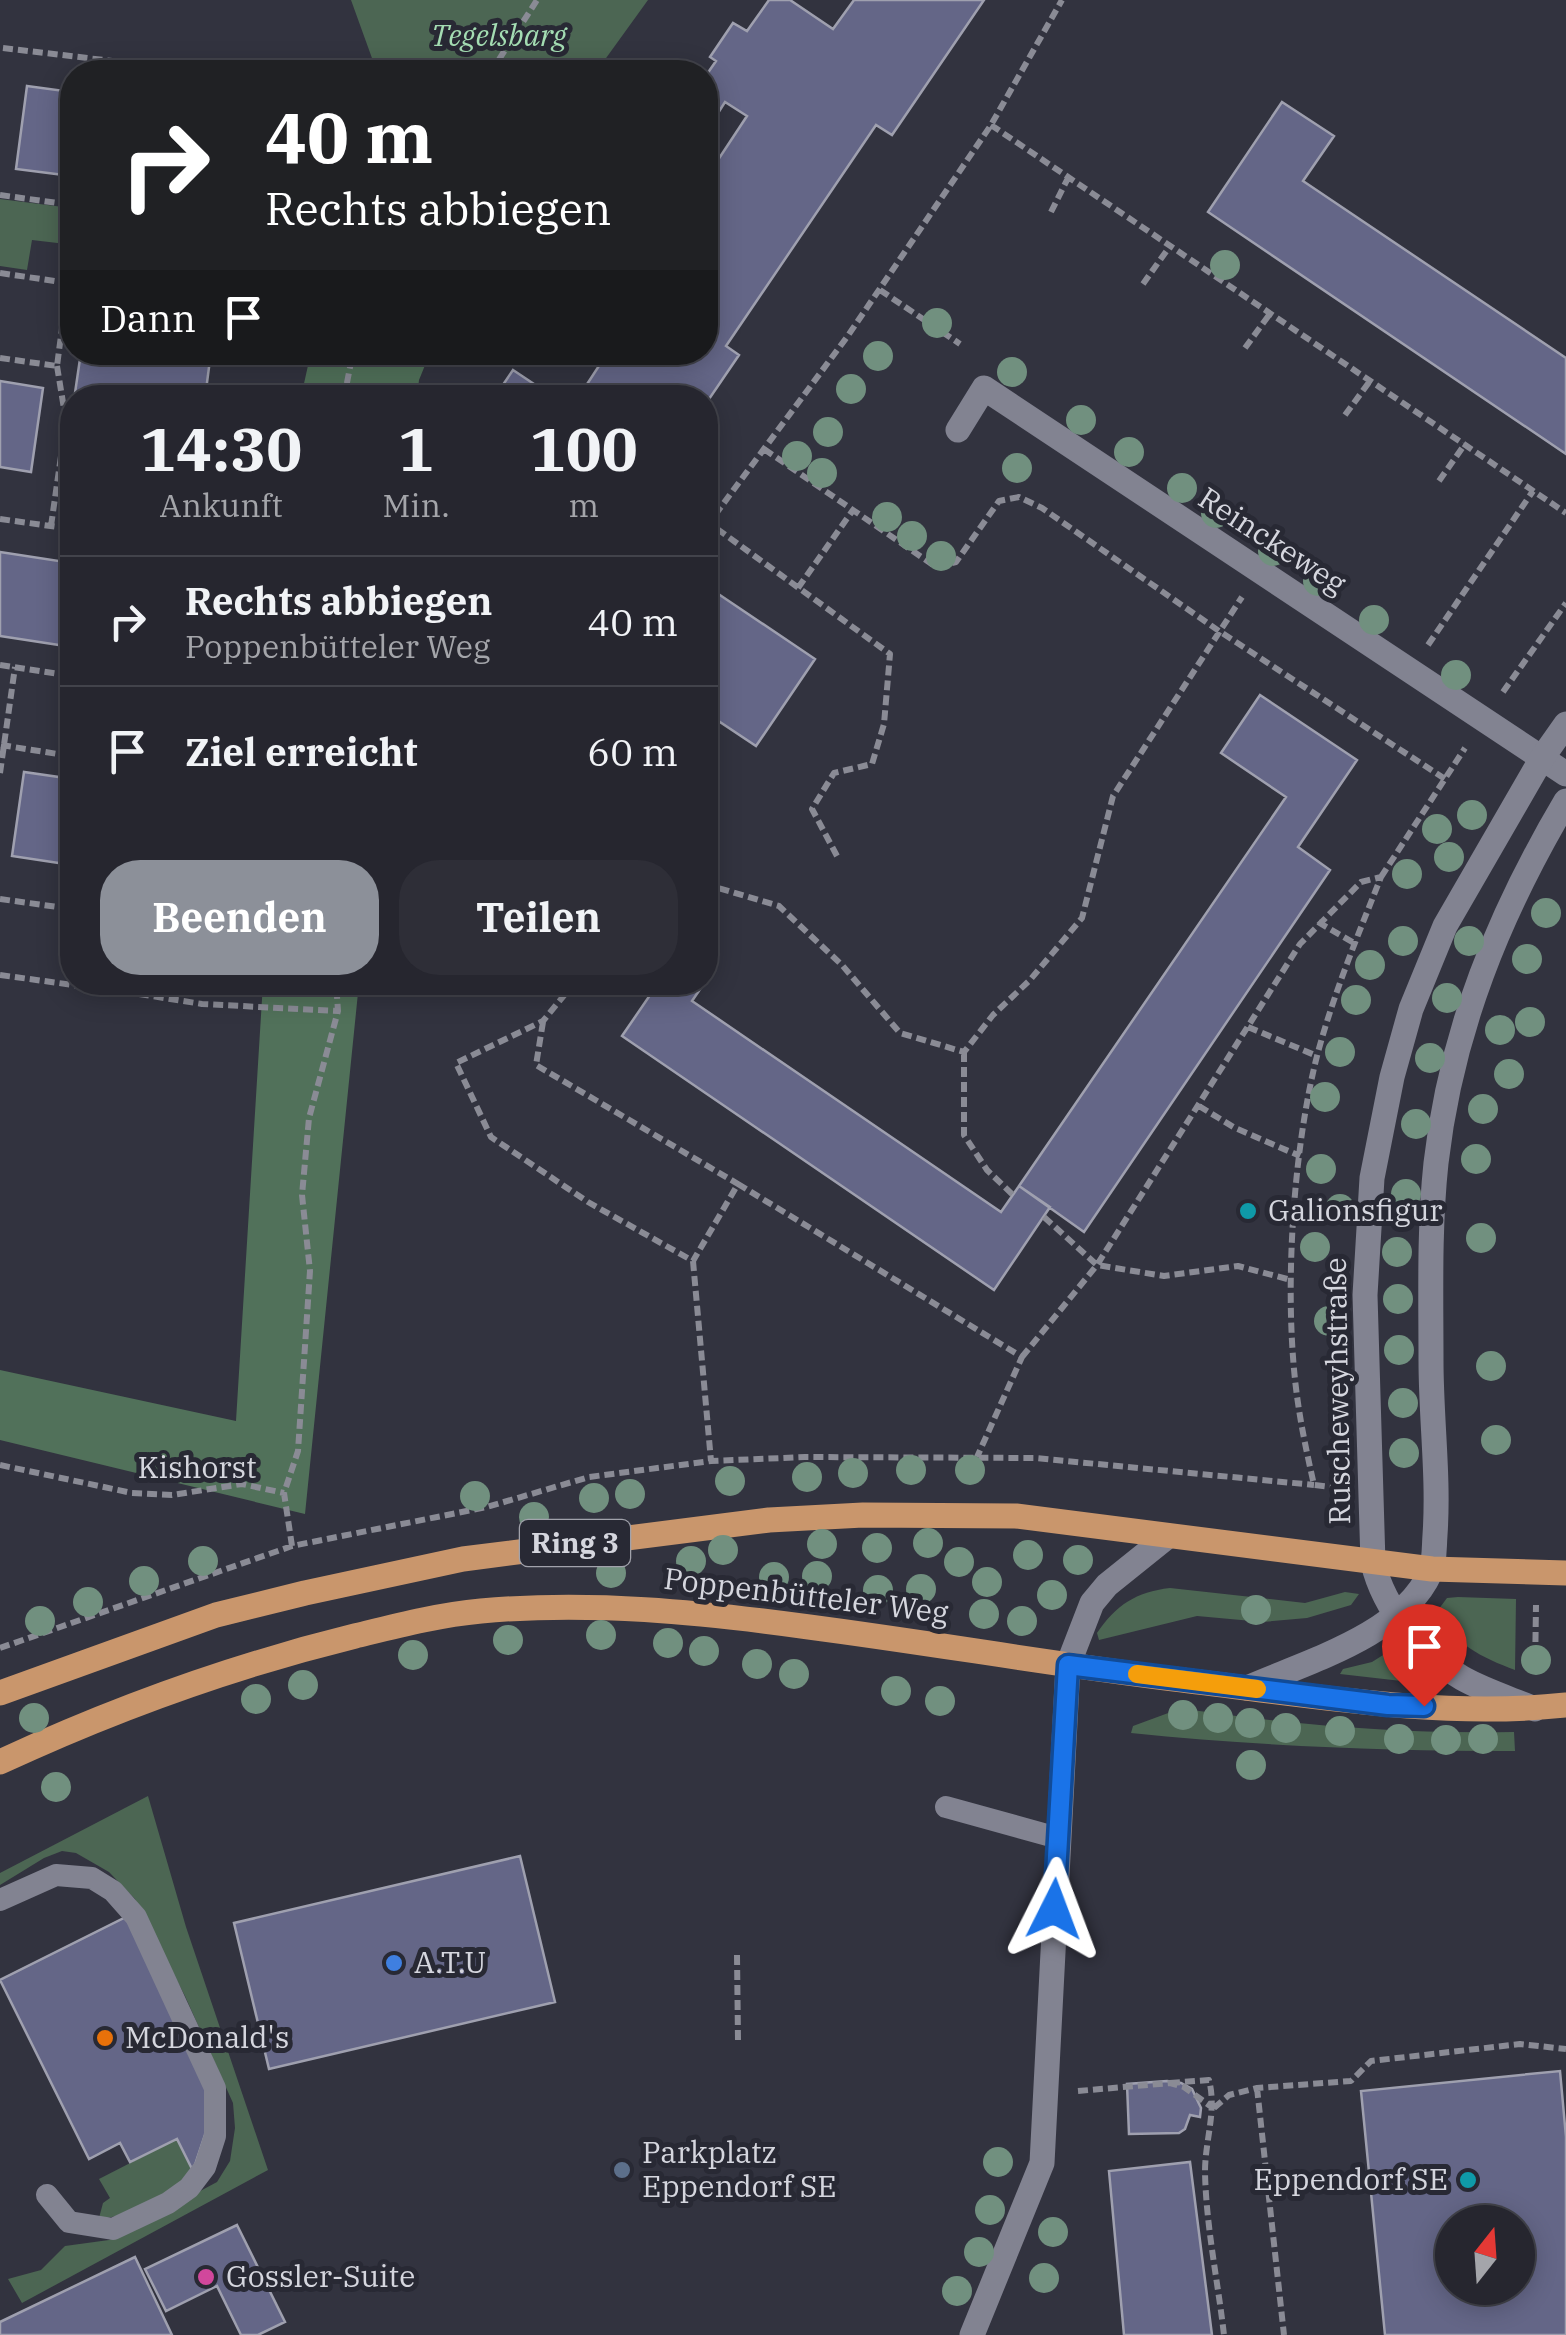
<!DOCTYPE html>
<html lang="de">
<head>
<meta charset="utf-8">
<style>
  body { margin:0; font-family:"IBM Plex Serif",serif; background:#2e2e37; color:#f1f3f6; height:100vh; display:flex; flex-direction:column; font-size:38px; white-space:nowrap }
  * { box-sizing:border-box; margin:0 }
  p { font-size:32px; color:#a4a5aa }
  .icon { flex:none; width:55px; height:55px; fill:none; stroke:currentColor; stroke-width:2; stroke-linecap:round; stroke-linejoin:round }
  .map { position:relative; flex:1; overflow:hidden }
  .details { position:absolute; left:60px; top:385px; width:658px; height:610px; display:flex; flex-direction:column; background:#26262f; border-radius:40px; box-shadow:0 5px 25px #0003,0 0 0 2px #42434b }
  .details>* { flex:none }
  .guide { position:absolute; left:60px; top:60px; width:658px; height:305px; border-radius:40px; box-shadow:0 5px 25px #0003,0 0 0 2px #42434b; background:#202124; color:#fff; overflow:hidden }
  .needle { width:65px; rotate:17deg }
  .controls { position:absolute; left:1435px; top:2205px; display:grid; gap:20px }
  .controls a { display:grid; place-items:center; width:100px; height:100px; border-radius:50%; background:#26262f; box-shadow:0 5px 25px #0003,0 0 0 2px #42434b; font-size:50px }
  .pin { position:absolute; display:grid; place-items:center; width:85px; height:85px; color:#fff; margin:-102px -42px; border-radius:50% 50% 50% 0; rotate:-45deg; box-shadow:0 0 10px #0007 }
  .pin .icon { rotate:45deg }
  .me { position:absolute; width:110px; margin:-55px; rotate:3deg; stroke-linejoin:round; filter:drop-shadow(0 0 8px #0008) }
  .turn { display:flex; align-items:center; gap:35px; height:210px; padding:0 40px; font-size:45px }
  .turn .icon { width:130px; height:130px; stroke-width:2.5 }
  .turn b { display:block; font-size:70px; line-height:85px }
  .then { display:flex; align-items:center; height:95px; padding:0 40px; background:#0003; gap:20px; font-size:38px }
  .eta { display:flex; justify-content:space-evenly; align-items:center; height:170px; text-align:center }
  .eta b { font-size:60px; font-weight:800; line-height:70px }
  .action { display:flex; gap:20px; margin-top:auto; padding:20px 40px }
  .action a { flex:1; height:115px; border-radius:40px; background:#8c9099; color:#fff; font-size:40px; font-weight:800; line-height:115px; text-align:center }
  .action a+a { background:#2e2e37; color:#f1f3f6 }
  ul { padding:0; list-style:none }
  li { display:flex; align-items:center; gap:30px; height:130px; padding:0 40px; border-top:2px solid #42434b }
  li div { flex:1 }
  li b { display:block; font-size:38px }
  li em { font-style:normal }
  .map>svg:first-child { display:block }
  .green { fill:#4c6653 }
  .forest { fill:#51715a }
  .building { fill:#646687; stroke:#9fa0af; stroke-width:2.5; fill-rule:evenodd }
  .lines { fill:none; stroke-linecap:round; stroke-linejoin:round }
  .path { stroke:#8a8b95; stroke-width:6; stroke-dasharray:10 5; stroke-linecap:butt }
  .lane { stroke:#828391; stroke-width:22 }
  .street { stroke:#828391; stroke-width:25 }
  .secondary { stroke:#828391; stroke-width:25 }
  .primary { stroke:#c9966c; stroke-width:25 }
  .tree { fill:#71907f }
  .route-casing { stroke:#114b97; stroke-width:25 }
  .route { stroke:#1a73e8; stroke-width:18 }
  .slow { stroke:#f59e0b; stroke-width:18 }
  .culture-dot { fill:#0f9aa8; stroke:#282934; stroke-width:4 }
  .shop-dot { fill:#3f7fe0; stroke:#282934; stroke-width:4 }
  .food-dot { fill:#e8710a; stroke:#282934; stroke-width:4 }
  .service-dot { fill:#5c6f8a; stroke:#282934; stroke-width:4 }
  .hotel-dot { fill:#d1479c; stroke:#282934; stroke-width:4 }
  .labels { text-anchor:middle; stroke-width:10; stroke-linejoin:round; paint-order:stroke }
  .shield { fill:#282934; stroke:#a1a2ab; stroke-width:2.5 }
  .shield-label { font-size:28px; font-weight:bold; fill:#d5d6de }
  .park-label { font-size:30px; font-style:italic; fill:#a4ddb3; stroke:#282934 }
  .street-label { font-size:30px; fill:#d5d6de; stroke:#282934 }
  .poi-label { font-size:30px; fill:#d5d6de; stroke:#282934; text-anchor:start }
</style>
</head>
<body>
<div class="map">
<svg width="1566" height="2335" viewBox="0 0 1566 2335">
  <rect width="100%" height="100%" fill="#32333f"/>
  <path class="green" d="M 351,0 L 648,0 L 596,72 L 377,72 Z
    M 0,199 L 71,208 L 66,244 L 32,240 L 27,270 L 0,266 Z
    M 1170,1588 L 1305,1603 L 1345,1592 L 1359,1594 L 1351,1605 L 1307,1618 L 1263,1622 L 1197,1616 L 1099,1640 L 1097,1633 C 1116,1605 1136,1592 1170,1588 Z
    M 1458,1597 L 1516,1599 L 1515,1670 C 1483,1658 1452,1644 1438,1610 L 1447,1598 Z
    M 1391,1650 L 1419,1683 L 1340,1674 L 1343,1669 L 1372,1662 Z
    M 1192,1710 C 1303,1726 1401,1734 1514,1732 L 1515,1751 C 1386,1751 1259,1746 1131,1733 L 1133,1726 L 1171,1712 Z
    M 148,1796 L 186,1927 L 268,2170 L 22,2303 L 8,2279 L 41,2270 L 65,2246 L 109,2240 L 217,2182 L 230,2161 L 235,2128 L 233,2103 L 185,1996 L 135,1899 L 109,1872 L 76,1853 L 62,1851 L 44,1858 L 0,1885 L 0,1873 Z
    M 177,2139 L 193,2171 C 173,2191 127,2220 99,2218 L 103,2203 L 110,2198 L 99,2179 Z"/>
  <path class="forest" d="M 311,352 L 430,352 L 430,353 L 419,380 L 417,397 L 301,397 Z
    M 263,983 L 359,983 L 305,1514 L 0,1440 L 0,1370 L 236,1421 Z"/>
  <path class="building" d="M 769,0 L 790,0 L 833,29 L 854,0 L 984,0 L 892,135 L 876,125 L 726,346 L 739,355 L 705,405 L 705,398 L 578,398 L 608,352 L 705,352 L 705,160 L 714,166 L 747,116 L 725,102 L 715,118 L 705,117 L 705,77 L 716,61 L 710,57 L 733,23 L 747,31 Z
    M 27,86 L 72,92 L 72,176 L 16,169 Z
    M 1282,102 L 1334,136 L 1303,181 L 1566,358 L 1566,454 L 1208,212 Z
    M 81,352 L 211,352 L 205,398 L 108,398 L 75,393 Z
    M 530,352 L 558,352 L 550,365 Z
    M 513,370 L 555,398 L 494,398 Z
    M 0,381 L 43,388 L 31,472 L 0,467 Z
    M 0,552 L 72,563 L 72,647 L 0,636 Z
    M 705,585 L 815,659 L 756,746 L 705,712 Z
    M 1260,695 L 1357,760 L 1298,847 L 1330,870 L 1084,1232 L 1019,1186 L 1286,797 L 1221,753 Z
    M 72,737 L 72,865 L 12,856 L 24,772 L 66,778 Z
    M 659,982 L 705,982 L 692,1001 L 1001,1212 L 1019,1186 L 1050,1207 L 994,1290 L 622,1036 Z
    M 520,1856 L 555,2002 L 269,2069 L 234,1923 Z
    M 126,1917 L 209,2095 L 205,2135 L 193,2171 L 177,2139 L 130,2162 L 120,2143 L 89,2159 L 0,1980 Z
    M 1560,2071 L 1566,2137 L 1566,2335 L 1385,2335 L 1361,2091 ZM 1452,2222 L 1518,2222 L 1518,2288 L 1452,2288 Z
    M 1167,2081 L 1181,2083 L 1192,2089 L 1201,2108 L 1200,2117 L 1190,2115 L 1185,2129 L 1179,2133 L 1129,2134 L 1127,2084 Z
    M 1190,2162 L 1212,2335 L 1124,2335 L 1109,2171 Z
    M 237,2225 L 285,2322 L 258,2335 L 241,2335 L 217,2286 L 166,2311 L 145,2269 Z
    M 135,2257 L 172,2335 L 0,2335 L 0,2322 Z"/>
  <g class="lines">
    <path class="path" d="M 3,48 L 205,72
      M 491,72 L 537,0
      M 991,125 L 1566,513
      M 0,195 L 72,205
      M 1051,212 L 1068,178
      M 0,273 L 68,283
      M 1143,284 L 1170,246
      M 880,290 L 960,344
      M 1245,348 L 1269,315
      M 0,358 L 57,366 L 72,252
      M 57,366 L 66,421
      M 344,398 L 353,352
      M 1345,415 L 1370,381
      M 764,449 L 936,567 L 956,562 L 999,501 L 1019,497 L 1042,508 L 1219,631 L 1445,779
      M 1439,481 L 1465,444
      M 0,519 L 72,529
      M 51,526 L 66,421 L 72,422
      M 798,588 L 853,510
      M 1428,645 L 1533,491
      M 0,665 L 72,676
      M 1503,692 L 1566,603
      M 1,745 L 70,756
      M 0,773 L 15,667
      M 837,856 L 812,809 L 834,773 L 872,764 L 884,724 L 890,654 L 709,523 L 847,337 L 991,125 L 1062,0
      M 1381,877 L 1465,748
      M 705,884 L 779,906 L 842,965 L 900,1033 L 964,1052 L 993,1015 L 1030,980 L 1082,918 L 1113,796 L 1242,597
      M 0,899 L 72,909
      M 1318,922 L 1354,943
      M 0,975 L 139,994 L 141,982
      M 575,982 L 543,1021 L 456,1063 L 491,1137 L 588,1202 L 693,1261 L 738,1184 L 1022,1357 L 977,1457
      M 139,994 L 202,1004 L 338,1011
      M 543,1022 L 536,1065 L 738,1184
      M 1248,1027 L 1317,1056
      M 964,1052 L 964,1135 L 987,1170 L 1013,1195
      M 1199,1106 L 1235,1128 L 1300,1156
      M 1044,1217 L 1097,1265 L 1164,1276 L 1238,1266 L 1291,1280
      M 693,1261 L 711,1461
      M 1022,1357 L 1097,1265 L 1300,944 L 1361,882 L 1381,877 C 1358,935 1333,995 1317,1056 C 1292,1154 1283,1303 1298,1403 C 1302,1431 1308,1458 1314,1485 L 1338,1488
      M 0,1465 L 132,1493 L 172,1495 L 242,1484 L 284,1493
      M 292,1546 L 284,1493 L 298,1451 L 310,1271 L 302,1195 L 309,1118 L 338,1011 L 336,982
      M 0,1648 L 292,1546 L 487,1507 L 589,1477 L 711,1461 L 805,1457 L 1035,1458 L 1314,1485
      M 1535,1672 L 1536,1605
      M 737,1955 L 738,2040
      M 1170,2083 L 1209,2080 C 1217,2111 1205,2140 1205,2172 C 1206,2226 1218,2282 1224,2335
      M 1257,2088 L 1284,2335
      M 1078,2091 L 1170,2083 L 1184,2087 L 1213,2108
      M 1214,2108 L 1229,2095 L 1257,2088 L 1351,2081 L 1371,2061 L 1520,2044 L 1566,2049"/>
    <path class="lane" d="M 946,1807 L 1058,1838
      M 0,1900 L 56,1875 L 92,1878 L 113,1891 L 136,1917 L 215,2088 L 215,2136 L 205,2167 L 189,2188 L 168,2203 L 113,2229 L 69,2222 L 47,2195"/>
    <path class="street" d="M 958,430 L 984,388 L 1566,774
      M 972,2335 L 1042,2163 L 1068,1665 L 1092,1603 L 1107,1585 L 1168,1536"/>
    <path class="secondary" d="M 1247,1688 C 1306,1662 1402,1635 1430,1573 C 1435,1562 1434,1547 1435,1535 C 1439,1477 1431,1419 1431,1361 C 1431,1295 1429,1229 1436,1163 C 1451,1031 1499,914 1566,801
      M 1535,1709 C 1511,1699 1485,1691 1462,1678 C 1421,1654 1384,1609 1373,1563 L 1365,1295 L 1372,1178 L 1392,1077 L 1411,1009 L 1445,926 L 1542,758 L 1566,724"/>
    <path class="primary" d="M 0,1693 L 216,1615 L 305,1593 L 463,1559 L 769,1520 L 863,1515 L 1016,1516 L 1432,1569 L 1566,1573
      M 0,1762 C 114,1709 233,1666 355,1636 C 396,1626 438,1615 481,1611 C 590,1601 700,1612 809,1627 C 931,1643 1052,1664 1174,1679 C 1302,1694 1438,1719 1566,1705"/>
  </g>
  <g class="tree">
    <circle cx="1225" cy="265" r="15"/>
    <circle cx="937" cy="323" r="15"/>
    <circle cx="878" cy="356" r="15"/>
    <circle cx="1012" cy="372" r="15"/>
    <circle cx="851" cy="389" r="15"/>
    <circle cx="1081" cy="420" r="15"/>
    <circle cx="828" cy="432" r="15"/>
    <circle cx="1129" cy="452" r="15"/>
    <circle cx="797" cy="456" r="15"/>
    <circle cx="1017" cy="468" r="15"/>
    <circle cx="822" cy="473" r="15"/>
    <circle cx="1182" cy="488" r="15"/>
    <circle cx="1216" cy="513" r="15"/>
    <circle cx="887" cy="517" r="15"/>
    <circle cx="912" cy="536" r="15"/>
    <circle cx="1273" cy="551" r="15"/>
    <circle cx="941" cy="556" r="15"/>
    <circle cx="1318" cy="581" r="15"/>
    <circle cx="1374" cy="620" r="15"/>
    <circle cx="1456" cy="675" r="15"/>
    <circle cx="1472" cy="815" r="15"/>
    <circle cx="1437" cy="829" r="15"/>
    <circle cx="1449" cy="857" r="15"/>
    <circle cx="1407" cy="874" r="15"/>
    <circle cx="1546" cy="913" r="15"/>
    <circle cx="1403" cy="941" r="15"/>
    <circle cx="1469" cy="941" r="15"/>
    <circle cx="1527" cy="959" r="15"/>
    <circle cx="1370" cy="965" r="15"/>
    <circle cx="1447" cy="998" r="15"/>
    <circle cx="1356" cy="1000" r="15"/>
    <circle cx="1530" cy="1022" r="15"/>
    <circle cx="1500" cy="1030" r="15"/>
    <circle cx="1340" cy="1052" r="15"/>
    <circle cx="1430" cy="1058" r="15"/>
    <circle cx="1509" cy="1074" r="15"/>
    <circle cx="1325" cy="1097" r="15"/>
    <circle cx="1483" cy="1109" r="15"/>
    <circle cx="1416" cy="1124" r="15"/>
    <circle cx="1476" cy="1159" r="15"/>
    <circle cx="1321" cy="1169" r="15"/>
    <circle cx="1406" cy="1194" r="15"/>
    <circle cx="1340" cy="1209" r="15"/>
    <circle cx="1481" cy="1238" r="15"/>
    <circle cx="1315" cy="1247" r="15"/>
    <circle cx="1397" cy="1252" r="15"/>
    <circle cx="1398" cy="1299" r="15"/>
    <circle cx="1329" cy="1321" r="15"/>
    <circle cx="1399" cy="1350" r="15"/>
    <circle cx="1491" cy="1366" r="15"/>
    <circle cx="1403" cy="1403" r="15"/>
    <circle cx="1496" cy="1440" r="15"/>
    <circle cx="1404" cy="1453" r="15"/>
    <circle cx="911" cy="1470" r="15"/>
    <circle cx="970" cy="1470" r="15"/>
    <circle cx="853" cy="1473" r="15"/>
    <circle cx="807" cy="1477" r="15"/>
    <circle cx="730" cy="1481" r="15"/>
    <circle cx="630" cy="1494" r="15"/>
    <circle cx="475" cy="1496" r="15"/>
    <circle cx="594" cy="1498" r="15"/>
    <circle cx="534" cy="1517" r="15"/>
    <circle cx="928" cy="1543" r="15"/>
    <circle cx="822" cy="1544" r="15"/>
    <circle cx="877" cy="1548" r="15"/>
    <circle cx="723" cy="1550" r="15"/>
    <circle cx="1028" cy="1555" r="15"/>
    <circle cx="1078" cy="1560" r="15"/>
    <circle cx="203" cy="1561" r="15"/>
    <circle cx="691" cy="1561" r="15"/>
    <circle cx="959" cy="1562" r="15"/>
    <circle cx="611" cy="1573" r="15"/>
    <circle cx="817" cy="1576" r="15"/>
    <circle cx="774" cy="1577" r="15"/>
    <circle cx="144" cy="1581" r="15"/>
    <circle cx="987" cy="1582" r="15"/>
    <circle cx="921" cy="1589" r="15"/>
    <circle cx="878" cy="1590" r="15"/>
    <circle cx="1052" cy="1595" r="15"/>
    <circle cx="88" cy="1602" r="15"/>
    <circle cx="1256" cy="1610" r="15"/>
    <circle cx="984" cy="1614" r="15"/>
    <circle cx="40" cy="1621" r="15"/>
    <circle cx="1022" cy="1621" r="15"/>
    <circle cx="601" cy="1635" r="15"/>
    <circle cx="508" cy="1640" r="15"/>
    <circle cx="668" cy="1643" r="15"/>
    <circle cx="704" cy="1651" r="15"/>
    <circle cx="413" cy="1655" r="15"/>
    <circle cx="1536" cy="1660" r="15"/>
    <circle cx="757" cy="1664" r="15"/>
    <circle cx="794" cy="1674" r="15"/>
    <circle cx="303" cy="1685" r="15"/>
    <circle cx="896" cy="1691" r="15"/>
    <circle cx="256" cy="1699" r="15"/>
    <circle cx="940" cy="1701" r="15"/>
    <circle cx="1183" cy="1715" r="15"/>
    <circle cx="34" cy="1718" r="15"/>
    <circle cx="1218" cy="1718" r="15"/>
    <circle cx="1250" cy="1723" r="15"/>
    <circle cx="1286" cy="1728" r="15"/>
    <circle cx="1340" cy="1731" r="15"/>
    <circle cx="1399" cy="1739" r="15"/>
    <circle cx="1483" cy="1739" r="15"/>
    <circle cx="1446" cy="1740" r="15"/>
    <circle cx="1251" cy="1765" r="15"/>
    <circle cx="56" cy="1787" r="15"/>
    <circle cx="998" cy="2162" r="15"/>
    <circle cx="990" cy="2210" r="15"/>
    <circle cx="1053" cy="2232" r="15"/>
    <circle cx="979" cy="2252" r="15"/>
    <circle cx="1044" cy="2278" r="15"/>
    <circle cx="957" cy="2291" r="15"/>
  </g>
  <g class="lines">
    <defs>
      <path id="route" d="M 1054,1909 L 1068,1665 L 1388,1705 L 1424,1706"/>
    </defs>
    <use href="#route" class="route-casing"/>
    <use href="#route" class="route"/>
    <path class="slow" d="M 1137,1674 L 1257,1689"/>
  </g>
  <g class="culture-dot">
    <circle cx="1248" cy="1211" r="10"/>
    <circle cx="1468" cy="2180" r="10"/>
  </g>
  <circle class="shop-dot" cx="394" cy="1963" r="10"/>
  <circle class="food-dot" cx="105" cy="2038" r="10"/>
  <circle class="service-dot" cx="622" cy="2170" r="10"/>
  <circle class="hotel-dot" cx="206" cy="2277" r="10"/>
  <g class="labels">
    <rect class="shield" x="520" y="1520" width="110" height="46" rx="8"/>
    <g class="shield-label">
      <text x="575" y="1553">Ring 3</text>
    </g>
    <g class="park-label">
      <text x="499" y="46">Tegelsbarg</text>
    </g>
    <g class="street-label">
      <text transform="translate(1272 541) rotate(33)" y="10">Reinckeweg</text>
      <text transform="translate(1338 1391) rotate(-91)" y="10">Ruscheweyhstraße</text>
      <text x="197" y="1478">Kishorst</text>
      <text transform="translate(806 1596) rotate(7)" y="10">Poppenbütteler Weg</text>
    </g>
    <g class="poi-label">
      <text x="1268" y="1221">Galionsfigur</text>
      <text x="414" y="1973">A.T.U</text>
      <text x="125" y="2048">McDonald's</text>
      <text x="642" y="2163">Parkplatz<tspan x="642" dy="34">Eppendorf SE</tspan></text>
      <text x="1448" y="2190" text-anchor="end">Eppendorf SE</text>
      <text x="226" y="2287">Gossler-Suite</text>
    </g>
  </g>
</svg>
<div class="controls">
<a><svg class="needle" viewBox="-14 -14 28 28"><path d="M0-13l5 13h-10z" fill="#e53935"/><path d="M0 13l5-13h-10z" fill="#a4a5aa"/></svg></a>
</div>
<div class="pin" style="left:1424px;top:1706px;background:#d93025"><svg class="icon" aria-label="arrive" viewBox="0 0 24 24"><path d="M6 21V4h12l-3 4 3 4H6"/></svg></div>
<svg class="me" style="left:1054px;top:1909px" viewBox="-20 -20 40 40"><path d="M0-17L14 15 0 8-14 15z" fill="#1a73e8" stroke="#fff" stroke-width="4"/></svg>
<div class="guide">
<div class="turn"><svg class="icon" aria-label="right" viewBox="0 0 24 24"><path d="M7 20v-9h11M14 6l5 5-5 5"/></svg><div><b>40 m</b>Rechts abbiegen</div></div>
<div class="then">Dann<svg class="icon" aria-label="arrive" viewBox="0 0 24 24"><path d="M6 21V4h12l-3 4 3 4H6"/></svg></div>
</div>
<section class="details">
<div class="eta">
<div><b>14:30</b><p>Ankunft</p></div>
<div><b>1</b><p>Min.</p></div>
<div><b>100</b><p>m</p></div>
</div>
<ul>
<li><svg class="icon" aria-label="right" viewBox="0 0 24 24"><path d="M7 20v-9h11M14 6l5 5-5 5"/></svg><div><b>Rechts abbiegen</b><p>Poppenbütteler Weg</p></div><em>40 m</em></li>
<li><svg class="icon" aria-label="arrive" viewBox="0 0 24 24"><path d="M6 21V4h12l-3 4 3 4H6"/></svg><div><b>Ziel erreicht</b></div><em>60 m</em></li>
</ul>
<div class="action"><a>Beenden</a><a>Teilen</a></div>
</section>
</div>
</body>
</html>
